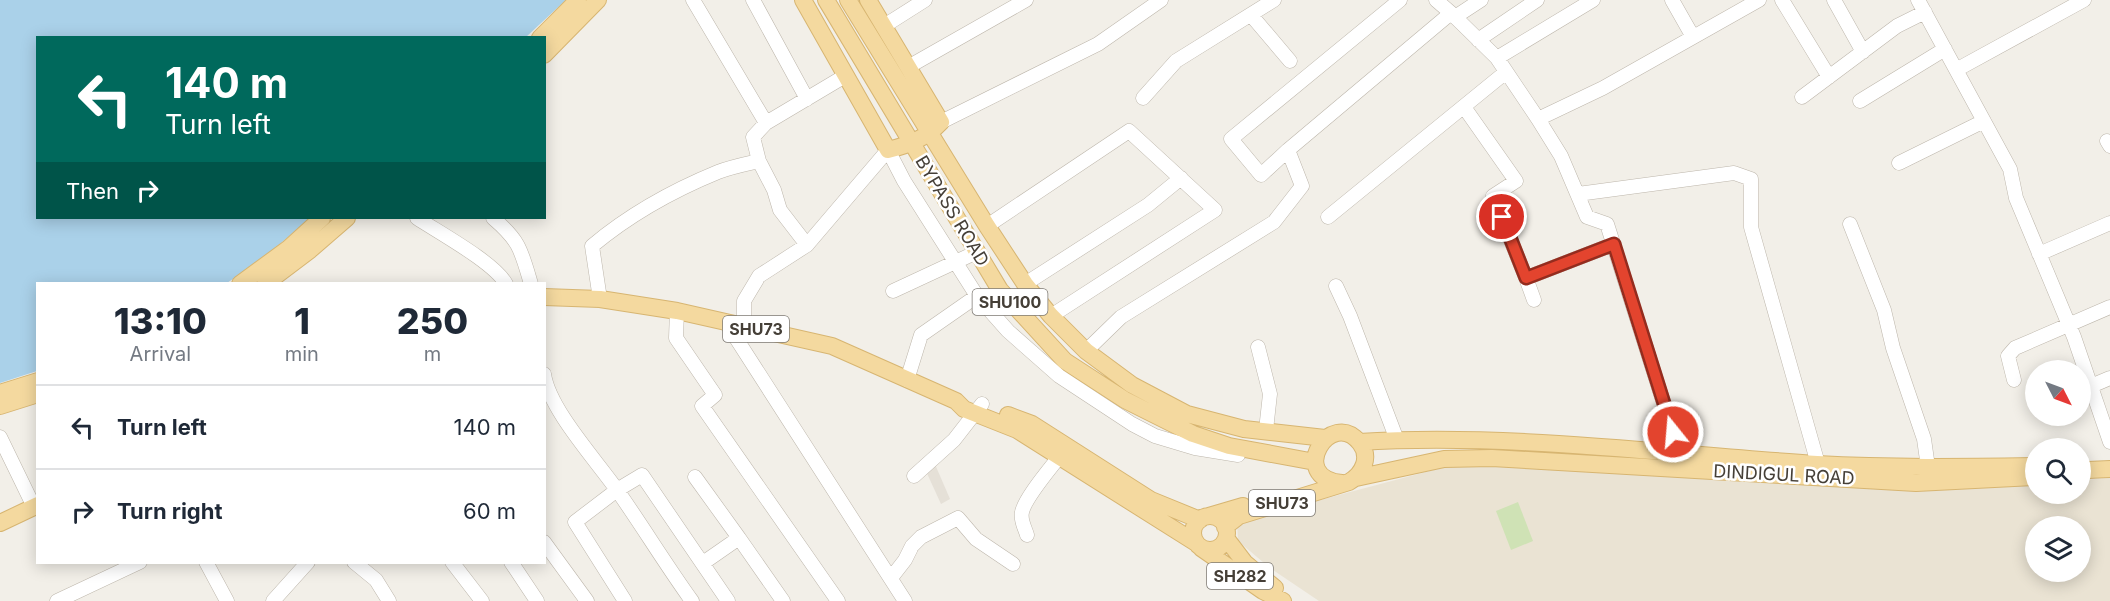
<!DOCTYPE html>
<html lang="en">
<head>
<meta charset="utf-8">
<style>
  body { margin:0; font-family:Inter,sans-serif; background:#f6f6f7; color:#1f2937; height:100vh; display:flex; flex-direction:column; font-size:22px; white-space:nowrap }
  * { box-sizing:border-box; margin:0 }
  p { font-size:20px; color:#747a83 }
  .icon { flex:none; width:33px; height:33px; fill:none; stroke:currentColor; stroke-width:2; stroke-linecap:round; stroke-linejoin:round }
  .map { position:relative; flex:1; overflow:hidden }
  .side { position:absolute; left:36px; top:282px; width:510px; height:282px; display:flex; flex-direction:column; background:#fff; border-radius:0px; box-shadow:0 3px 15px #0003 }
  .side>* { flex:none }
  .top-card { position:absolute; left:36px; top:36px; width:510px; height:183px; border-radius:0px; box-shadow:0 3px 15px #0003; background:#00695c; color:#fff; overflow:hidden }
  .needle { width:39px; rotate:132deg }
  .tools { position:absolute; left:2025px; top:360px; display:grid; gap:12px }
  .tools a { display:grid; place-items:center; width:66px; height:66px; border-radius:50%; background:#fff; box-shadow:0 3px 15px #0003; font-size:30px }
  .pin { position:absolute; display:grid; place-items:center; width:51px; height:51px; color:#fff; margin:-26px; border:3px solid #fff; border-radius:50%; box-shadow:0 2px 6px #0007 }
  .me { position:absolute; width:66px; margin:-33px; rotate:343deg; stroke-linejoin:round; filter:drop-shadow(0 0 4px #0008) }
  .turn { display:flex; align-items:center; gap:21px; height:126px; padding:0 30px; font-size:27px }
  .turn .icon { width:78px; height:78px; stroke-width:2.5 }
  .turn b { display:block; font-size:42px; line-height:51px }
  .then { display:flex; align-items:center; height:57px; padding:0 30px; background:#0003; gap:12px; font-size:22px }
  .eta { display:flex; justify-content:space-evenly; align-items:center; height:102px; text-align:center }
  .eta b { font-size:36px; font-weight:800; line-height:42px }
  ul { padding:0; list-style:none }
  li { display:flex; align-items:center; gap:18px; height:84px; padding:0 30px; border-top:2px solid #e0e1e3 }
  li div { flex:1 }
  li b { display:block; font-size:22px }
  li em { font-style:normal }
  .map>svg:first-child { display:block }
  .residential { fill:#e5e0d7 }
  .education { fill:#eae3d3; fill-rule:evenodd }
  .green { fill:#cfe2b5 }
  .water { fill:#aad1e9 }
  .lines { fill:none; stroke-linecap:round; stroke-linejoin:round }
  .minor-casing { stroke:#bdb6ab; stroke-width:15 }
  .major-casing { stroke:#d7b571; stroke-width:18 }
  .minor { stroke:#fff; stroke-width:14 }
  .major { stroke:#f4d99f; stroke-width:16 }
  .route-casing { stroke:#942c1e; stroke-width:15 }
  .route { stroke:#e3442e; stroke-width:10 }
  .labels { text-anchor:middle; stroke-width:5; stroke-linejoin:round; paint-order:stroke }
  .shield { fill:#fff; stroke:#7d7973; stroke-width:1.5 }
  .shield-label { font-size:16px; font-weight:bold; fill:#453f37 }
  .street-label { font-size:18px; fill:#453f37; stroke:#fff }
</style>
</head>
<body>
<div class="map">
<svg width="2110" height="601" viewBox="0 0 2110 601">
  <rect width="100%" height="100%" fill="#f2efe8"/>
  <path class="residential" d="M 934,462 L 950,499 L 941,504 L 925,469 Z"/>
  <path class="education" d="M 1502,464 L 2035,482 L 2036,494 L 2080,494 L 2081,480 L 2110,478 L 2110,601 L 1319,601 L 1270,568 L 1238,541 L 1237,522 L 1452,465 ZM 2036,526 L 2080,526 L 2080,572 L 2036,572 Z"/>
  <path class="green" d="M 1518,502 L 1533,541 L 1511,550 L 1496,511 Z"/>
  <path class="water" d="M 0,0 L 566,0 L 526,37 L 38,38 L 38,218 L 310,218 L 266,256 L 227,283 L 38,284 L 37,371 L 0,383 Z"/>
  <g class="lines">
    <defs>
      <path id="minor" d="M 693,0 L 766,123
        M 753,0 L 807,99
        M 1436,0 L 1451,13
        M 1672,0 L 1693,37
        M 1782,0 L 1829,77
        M 1834,0 L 1863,52
        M 1918,0 L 2010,169 L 2016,198 L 2074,337 L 2110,442
        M 1251,15 L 1290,61
        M 1455,17 L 1481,0
        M 884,26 L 925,0
        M 1478,40 L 1537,0
        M 1497,58 L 1593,0
        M 908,67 L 1026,0
        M 1956,70 L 2084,0
        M 1802,97 L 1897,26 L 1925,12
        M 1143,98 L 1176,61 L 1274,0
        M 1860,101 L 1945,49
        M 1464,107 L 1516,181 L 1493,196 L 1526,278
        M 1538,119 L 1561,156 L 1587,217 L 1607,224 L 1682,461
        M 941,122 L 1098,44 L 1161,0
        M 2107,141 L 2110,146
        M 1288,150 L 1261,175 L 1231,139 L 1400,0
        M 1899,163 L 1984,121
        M 1578,194 L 1734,173 L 1751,179 L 1751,227 L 1818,464
        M 1328,217 L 1506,72
        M 417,218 C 438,232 495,263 506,284
        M 493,218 C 520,241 521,250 531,284
        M 1850,224 L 1884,310 L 1893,348 L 1924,439 L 1928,467
        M 987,226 L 1129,131 L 1215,210 L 1051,316
        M 807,245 L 780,210 L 774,190 L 759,161 L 753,137 L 766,123 L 845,76
        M 2039,254 L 2110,223
        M 1025,284 L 1148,205 L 1181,178
        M 1336,286 L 1350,316 L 1397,440
        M 893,291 L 977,252
        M 600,299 L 592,246 C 629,215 674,190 718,172 C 731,167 746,164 759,161
        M 1534,300 L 1526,278 L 1614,244
        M 677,311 L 676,338 L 715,395 L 702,406 L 838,601
        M 725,321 L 905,601
        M 744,327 L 744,301 L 759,276 L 807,245 L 888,150 L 904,181 L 977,296 L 1008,331 L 1059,376 L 1132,424 L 1155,436 L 1195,448 L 1238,455
        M 1258,347 L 1270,394 L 1266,430
        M 1086,351 L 1121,317 L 1274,222 L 1302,186 L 1288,150 L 1451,13 L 1497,58 L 1538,119 L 1603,88 L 1759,0
        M 544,374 C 549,409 596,460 617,490 C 643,527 666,565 692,601
        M 907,380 L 921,335 L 977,296
        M 2014,380 L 2008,356 L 2015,348 L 2110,307
        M 2091,386 L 2110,378
        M 0,437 L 34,507
        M 914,476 L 954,440 L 982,404
        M 695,477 L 739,538
        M 1027,535 C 1025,528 1020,520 1022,512 C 1025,498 1049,470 1059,457
        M 544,542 L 587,601
        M 206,562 L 227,601
        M 354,562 L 376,580 L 389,601
        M 452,562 L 482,601
        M 511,562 L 537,601
        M 703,563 L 739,538 L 783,601
        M 891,578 L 905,560 L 912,546 L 921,537 L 958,518 L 976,539 L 1013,564
        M 57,601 L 140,562
        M 273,601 L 308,562
        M 625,601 L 575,522 L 617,490 L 642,475 L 728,601"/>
      <path id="major" d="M 803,0 L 888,150 C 909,145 926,138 941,122 L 868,0
        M 826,0 L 1000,290 L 1065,361 L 1125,400 L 1193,434 L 1229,446 L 1315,462
        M 848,0 L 987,226 L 1025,284 L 1051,316 L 1086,351 L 1132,385 L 1187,414 L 1244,429 L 1325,438
        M 540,38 L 578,0
        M 544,55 L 598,0
        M 240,284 L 289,248 L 322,218
        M 265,284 L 310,250 L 347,218
        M 544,297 L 600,299 L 677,311 L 832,346 L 956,401 L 964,409 L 1017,430 L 1196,543
        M 0,393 L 38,381
        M 0,406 L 38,394
        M 1008,415 L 1032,424 L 1151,500 L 1200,520
        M 1359,442 C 1512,433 1665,454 1817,464 C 1890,468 1963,467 2036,466
        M 2080,468 L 2088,470 L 2110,469
        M 1356,478 L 1444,459 L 1492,458 L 1916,483 L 2036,477
        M 1209,516 L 1243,506
        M1193 533a17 17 0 1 1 34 0a17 17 0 1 1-34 0Z
        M 0,523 L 38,505
        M 1225,527 L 1239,516 L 1349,482 C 1363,474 1371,457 1360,443 C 1331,406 1286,478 1342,483
        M 1226,538 L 1245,563 L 1275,588
        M 1201,548 L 1263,591 L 1283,601"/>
    </defs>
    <use href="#minor" class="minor-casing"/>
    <use href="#major" class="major-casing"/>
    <use href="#minor" class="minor"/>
    <use href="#major" class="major"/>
  </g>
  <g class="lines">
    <defs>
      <path id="route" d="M 1502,217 L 1526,278 L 1614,244 L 1673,432"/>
    </defs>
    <use href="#route" class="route-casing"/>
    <use href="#route" class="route"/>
  </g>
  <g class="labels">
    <g class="shield">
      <rect x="972.5" y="289" width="75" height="26" rx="4.5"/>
      <rect x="723" y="316" width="66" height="26" rx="4.5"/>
      <rect x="1249" y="490" width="66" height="26" rx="4.5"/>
      <rect x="1207" y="563" width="66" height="26" rx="4.5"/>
    </g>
    <g class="shield-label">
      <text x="1010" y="308">SHU100</text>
      <text x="756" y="335">SHU73</text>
      <text x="1282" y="509">SHU73</text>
      <text x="1240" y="582">SH282</text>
    </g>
    <g class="street-label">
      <text transform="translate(952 211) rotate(59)" y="6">BYPASS ROAD</text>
      <text transform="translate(1784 475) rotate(3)" y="6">DINDIGUL ROAD</text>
    </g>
  </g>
</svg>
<div class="tools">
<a><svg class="needle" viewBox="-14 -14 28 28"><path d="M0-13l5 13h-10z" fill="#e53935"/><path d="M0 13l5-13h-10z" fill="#747a83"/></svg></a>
<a><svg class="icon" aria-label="search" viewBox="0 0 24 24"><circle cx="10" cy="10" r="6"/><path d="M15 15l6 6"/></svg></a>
<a><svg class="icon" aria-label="layers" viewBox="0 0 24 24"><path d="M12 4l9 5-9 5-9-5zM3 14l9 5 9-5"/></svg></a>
</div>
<div class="pin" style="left:1502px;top:217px;background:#d93025"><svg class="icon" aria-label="arrive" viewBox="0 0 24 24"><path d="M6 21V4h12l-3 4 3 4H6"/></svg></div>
<svg class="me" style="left:1673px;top:432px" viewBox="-20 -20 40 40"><circle r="17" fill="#e3442e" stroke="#fff" stroke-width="3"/><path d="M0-11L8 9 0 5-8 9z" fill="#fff"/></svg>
<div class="top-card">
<div class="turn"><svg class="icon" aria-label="left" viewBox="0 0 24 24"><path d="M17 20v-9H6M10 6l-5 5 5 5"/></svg><div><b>140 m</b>Turn left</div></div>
<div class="then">Then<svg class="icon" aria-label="right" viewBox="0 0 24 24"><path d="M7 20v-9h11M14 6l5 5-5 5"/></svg></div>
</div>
<section class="side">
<div class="eta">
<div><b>13:10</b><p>Arrival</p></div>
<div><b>1</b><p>min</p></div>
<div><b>250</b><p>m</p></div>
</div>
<ul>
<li><svg class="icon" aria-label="left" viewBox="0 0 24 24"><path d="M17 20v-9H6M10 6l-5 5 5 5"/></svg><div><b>Turn left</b></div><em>140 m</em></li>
<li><svg class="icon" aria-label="right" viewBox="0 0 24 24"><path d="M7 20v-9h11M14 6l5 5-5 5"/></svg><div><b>Turn right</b></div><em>60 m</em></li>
</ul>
</section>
</div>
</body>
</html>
